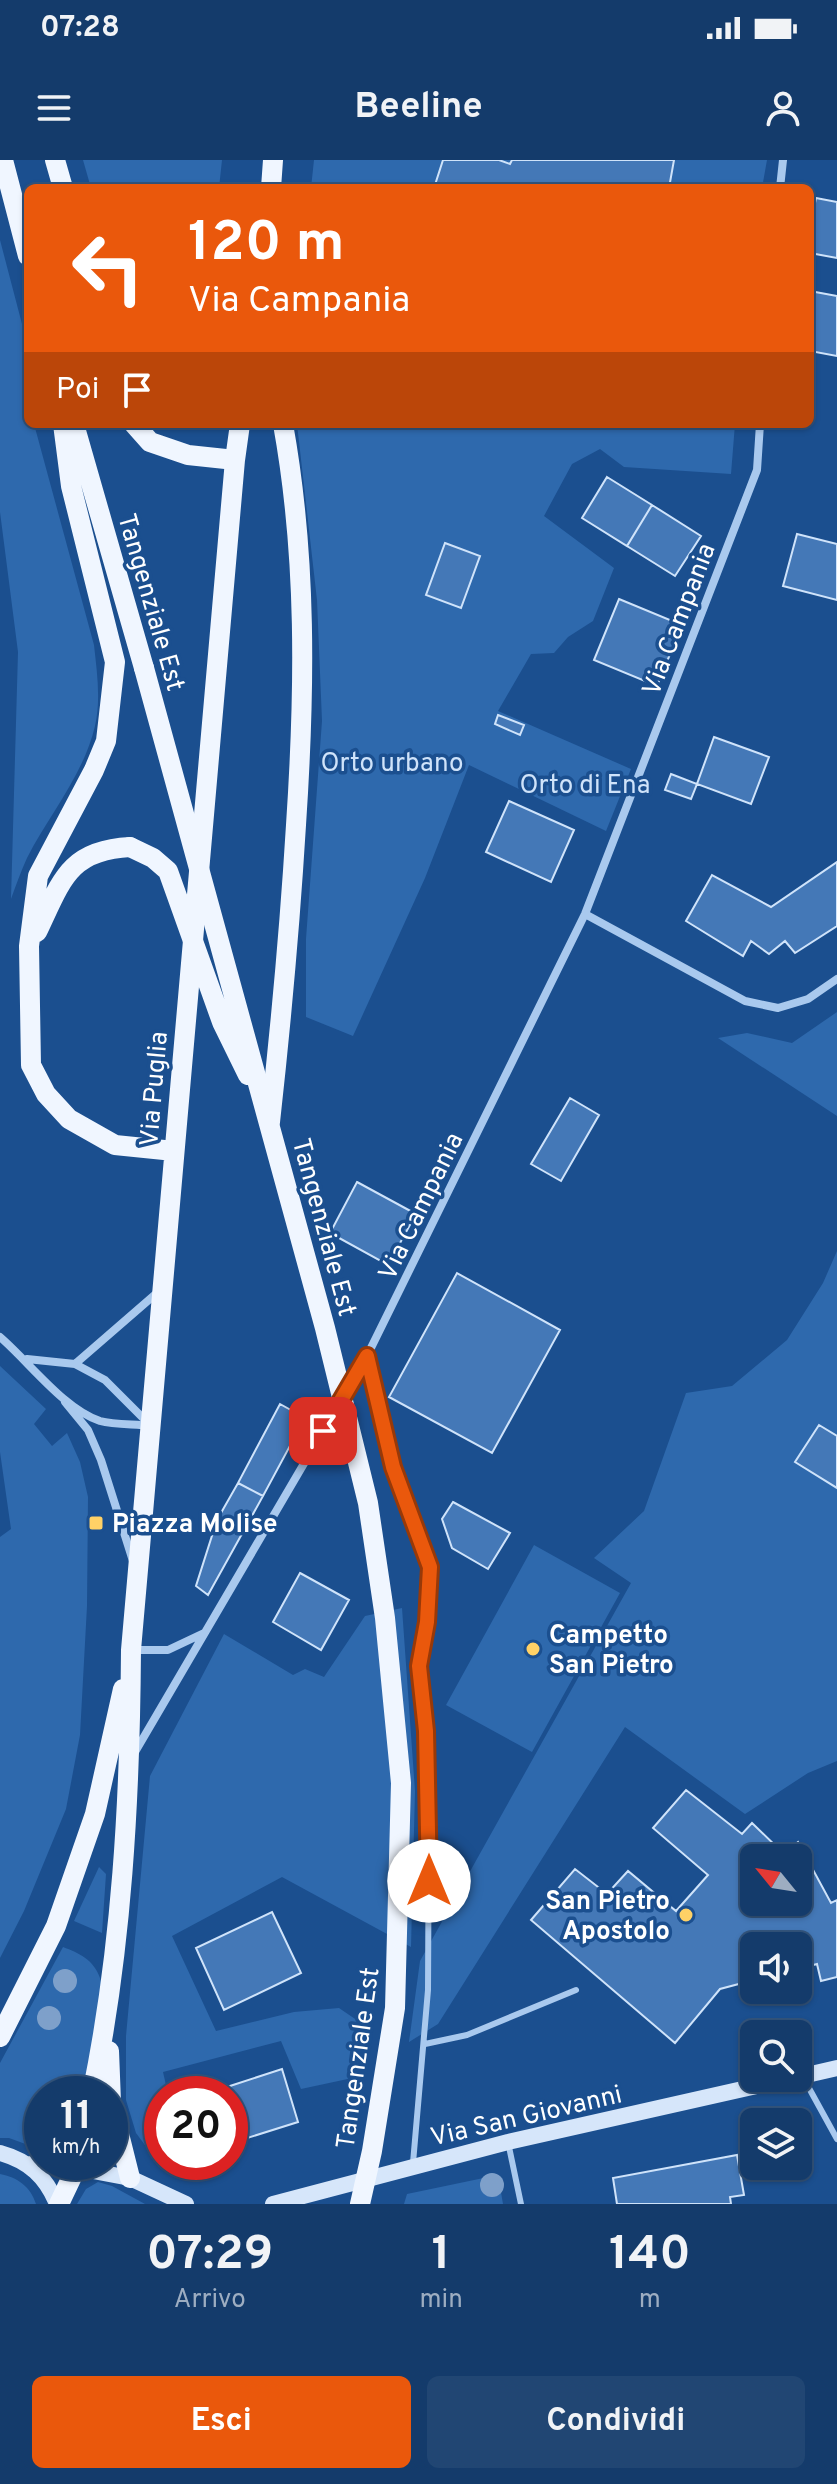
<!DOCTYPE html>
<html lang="it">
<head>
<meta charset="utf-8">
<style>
  body { margin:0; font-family:Overpass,sans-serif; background:#214673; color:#f1f3f6; height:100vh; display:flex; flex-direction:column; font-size:30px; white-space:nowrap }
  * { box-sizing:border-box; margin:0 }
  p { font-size:26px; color:#9dadc1 }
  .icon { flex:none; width:44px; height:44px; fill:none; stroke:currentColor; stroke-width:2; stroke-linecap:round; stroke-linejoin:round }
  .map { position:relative; height:2044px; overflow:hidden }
  .drawer { display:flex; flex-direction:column; background:#143b6b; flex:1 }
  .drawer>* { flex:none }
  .banner { position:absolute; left:24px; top:24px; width:790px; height:244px; border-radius:12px; box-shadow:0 2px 6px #0004,0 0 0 2px #33557e; background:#ea580c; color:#fff; overflow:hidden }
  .needle { width:52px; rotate:300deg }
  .tools { position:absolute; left:740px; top:1684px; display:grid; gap:16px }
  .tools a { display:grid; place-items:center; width:72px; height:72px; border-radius:12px; background:#143b6b; box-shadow:0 2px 6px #0004,0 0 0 2px #33557e; font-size:40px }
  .speed { position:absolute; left:24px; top:1916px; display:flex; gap:16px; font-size:40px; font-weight:700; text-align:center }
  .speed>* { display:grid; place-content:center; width:104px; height:104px; border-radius:50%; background:#143b6b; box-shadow:0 2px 6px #0004,0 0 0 2px #33557e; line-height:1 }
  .speed small { font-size:20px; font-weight:400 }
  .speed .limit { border:12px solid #d22; background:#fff; color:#111 }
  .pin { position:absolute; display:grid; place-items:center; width:68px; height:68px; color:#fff; margin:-34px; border-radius:16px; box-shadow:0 4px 12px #0006 }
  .me { position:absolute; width:88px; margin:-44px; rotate:0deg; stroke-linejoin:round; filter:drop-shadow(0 0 6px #0008) }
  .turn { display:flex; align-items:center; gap:28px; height:168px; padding:0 32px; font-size:36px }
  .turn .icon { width:104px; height:104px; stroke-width:2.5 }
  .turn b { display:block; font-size:56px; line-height:68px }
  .then { display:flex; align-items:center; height:76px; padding:0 32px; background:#0003; gap:16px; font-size:30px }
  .eta { display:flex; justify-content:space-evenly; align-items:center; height:136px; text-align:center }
  .eta b { font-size:48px; font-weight:700; line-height:56px }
  .button { display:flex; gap:16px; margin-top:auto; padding:16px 32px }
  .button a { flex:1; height:92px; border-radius:12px; background:#ea580c; color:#fff; font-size:32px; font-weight:700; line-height:92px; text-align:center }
  .button a+a { background:#214673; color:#f1f3f6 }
  .status { display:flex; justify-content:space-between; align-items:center; height:56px; padding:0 40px; background:#143b6b; direction:ltr }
  .status svg { height:22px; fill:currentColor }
  header { display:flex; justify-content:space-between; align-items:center; height:104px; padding:0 32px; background:#143b6b; font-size:36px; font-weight:700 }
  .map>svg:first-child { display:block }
  .green { fill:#2e69ad }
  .building { fill:#4478b7; stroke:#cfe3fa; stroke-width:2; fill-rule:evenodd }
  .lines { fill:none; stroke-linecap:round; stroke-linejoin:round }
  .service { stroke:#a9c9ee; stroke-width:6 }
  .minor { stroke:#a9c9ee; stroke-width:8 }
  .secondary { stroke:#d6e6fa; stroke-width:16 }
  .primary { stroke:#f0f6ff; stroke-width:20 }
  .primary-bridge { stroke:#f0f6ff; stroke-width:20 }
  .tree { fill:#7ea0ca }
  .route-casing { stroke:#983908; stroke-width:20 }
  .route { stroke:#ea580c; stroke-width:14 }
  .poi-dot { fill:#ffd166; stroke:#1b4f8f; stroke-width:3 }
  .labels { text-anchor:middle; stroke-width:7; stroke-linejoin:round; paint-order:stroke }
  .street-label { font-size:26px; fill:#fff; stroke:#1b4f8f }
  .park-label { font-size:26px; fill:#cfe3fa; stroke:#1b4f8f }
  .poi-label { font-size:26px; font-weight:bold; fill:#fff; stroke:#1b4f8f; text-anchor:start }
</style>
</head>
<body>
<div class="status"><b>07:28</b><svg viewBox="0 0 49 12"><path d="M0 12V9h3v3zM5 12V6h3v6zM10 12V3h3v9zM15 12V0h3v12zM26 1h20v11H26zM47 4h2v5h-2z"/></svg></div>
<header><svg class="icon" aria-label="menu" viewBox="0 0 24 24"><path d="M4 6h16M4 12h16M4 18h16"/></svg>Beeline<svg class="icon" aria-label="person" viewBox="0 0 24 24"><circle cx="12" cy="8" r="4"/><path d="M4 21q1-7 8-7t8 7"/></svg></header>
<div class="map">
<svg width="837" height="2044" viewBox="0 0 837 2044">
  <rect width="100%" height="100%" fill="#1b4f8f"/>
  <path class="green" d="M 83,0 L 222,0 L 219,28 L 91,28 Z
    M 314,0 L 767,0 L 762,28 L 311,28 Z
    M 0,80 L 22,164 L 28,214 L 28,264 L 34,264 L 94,485 C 97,512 101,540 95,566 C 83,616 50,653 27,698 C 21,711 16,725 11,739 L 18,492 L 0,352 Z
    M 297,264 L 735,264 L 731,314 L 624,307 L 600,289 L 572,304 L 544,356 L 614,408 L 593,461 L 568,477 L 554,493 L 531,494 L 498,551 L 631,609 L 606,671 L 469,605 L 425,718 L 353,876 L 306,857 L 306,779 L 322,561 L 317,440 Z
    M 837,852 L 837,956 L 718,878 L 747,873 L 792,883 Z
    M 837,1091 L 837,1601 L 808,1613 L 745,1654 L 625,1567 L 438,1864 L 409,1882 L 420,1801 L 631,1423 L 594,1398 L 644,1351 L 686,1233 L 732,1226 L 787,1180 L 823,1123 Z
    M 0,1206 L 46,1249 L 34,1264 L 52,1286 L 67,1273 L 80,1302 L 88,1337 L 87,1446 L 80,1575 L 66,1649 L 24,1751 L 0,1798 L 0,1377 L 11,1369 L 0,1292 Z
    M 534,1385 L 620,1433 L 532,1592 L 446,1545 Z
    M 402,1448 L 415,1631 L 411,1787 L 282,1717 L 172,1776 L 216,1871 L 294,1852 L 339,1848 L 361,1863 L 357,1917 L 301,1929 L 281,1881 L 163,1912 L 168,1934 L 162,1934 L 162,2000 L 150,1992 L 136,1973 L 126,1940 L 126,1876 L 150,1616 L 224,1474 L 293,1515 L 305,1509 L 324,1517 L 365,1456 Z
    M 99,1707 L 106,1714 L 102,1773 L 74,1761 Z
    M 63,1787 C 79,1793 94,1800 100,1818 C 108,1841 87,1908 82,1934 L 42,1934 L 42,1990 L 9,1978 L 0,1978 L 0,1903 Z
    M 0,2014 C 17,2017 31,2027 36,2044 L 0,2044 Z
    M 498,2015 L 503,2044 L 404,2044 L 407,2034 Z
    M 98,2022 L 112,2026 L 145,2044 L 77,2044 L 86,2029 Z"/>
  <path class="building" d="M 443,0 L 499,0 L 510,4 L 512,0 L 674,0 L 669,28 L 434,28 Z
    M 816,38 L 837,42 L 837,98 L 810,93 L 810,67 Z
    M 810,131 L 837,136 L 837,196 L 810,191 Z
    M 607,317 L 652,345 L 627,386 L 582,358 Z
    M 652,345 L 701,376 L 675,416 L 627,386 Z
    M 797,374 L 837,384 L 837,440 L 783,426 Z
    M 445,383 L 480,396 L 461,448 L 426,435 Z
    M 619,439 L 682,465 L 657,526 L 594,500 Z
    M 498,555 L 524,565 L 520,575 L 495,564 Z
    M 714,577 L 769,597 L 751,644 L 697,624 Z
    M 671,614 L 697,624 L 691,639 L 665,630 Z
    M 509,641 L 574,670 L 551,722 L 486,692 Z
    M 837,702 L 837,766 L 795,793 L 785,781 L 769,794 L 751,781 L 743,796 L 686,761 L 712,715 L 771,747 Z
    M 570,938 L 599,955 L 561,1021 L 531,1004 Z
    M 357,1022 L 416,1054 L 388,1105 L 330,1073 Z
    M 457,1113 L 560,1170 L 492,1293 L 389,1237 Z
    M 280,1244 L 305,1258 L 263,1336 L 238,1323 Z
    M 819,1265 L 837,1276 L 837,1328 L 795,1302 Z
    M 238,1323 L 263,1336 L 208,1435 L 196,1426 L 217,1360 Z
    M 453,1342 L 510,1373 L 488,1409 L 452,1388 L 442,1359 Z
    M 300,1413 L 349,1440 L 321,1490 L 273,1462 Z
    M 686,1630 L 742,1674 L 752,1663 L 784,1694 L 798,1682 L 831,1743 L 837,1740 L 837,1817 L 821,1821 L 817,1804 L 798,1809 L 798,1786 L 754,1786 L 754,1820 L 720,1829 L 675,1883 L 531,1760 L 575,1709 L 607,1734 L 628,1711 L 676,1751 L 708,1715 L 653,1668 ZM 754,1698 L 798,1698 L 798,1742 L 754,1742 Z
    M 272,1752 L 301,1813 L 224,1850 L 196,1788 Z
    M 282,1909 L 298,1962 L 244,1979 L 227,1927 Z
    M 737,1995 L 744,2035 L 730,2037 L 731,2044 L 617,2044 L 613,2018 Z"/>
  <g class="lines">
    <path class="service" d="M 367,1196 L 393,1307 L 430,1407 L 427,1462 L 419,1506 L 426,1571 L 429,1638 L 428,1830 L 413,2003
      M 425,1884 L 467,1875 L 576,1830
      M 804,1919 L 837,1979
      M 508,1982 L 521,2044"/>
    <path class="minor" d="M 780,28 L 783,0
      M 585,754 L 745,841 L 778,848 L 808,839 L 837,819
      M 0,1177 C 30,1203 64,1249 100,1261 C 115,1265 135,1264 150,1266
      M 27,1199 L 75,1204 L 105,1220 L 147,1262
      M 75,1204 L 158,1132
      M 65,1242 L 88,1270 L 101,1300 L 133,1401
      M 134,1490 L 168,1490 L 204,1473
      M 135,1592 L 367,1196 L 585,754 L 757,310 L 760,264"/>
    <path class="secondary" d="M 798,1917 L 837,1908
      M 0,1993 C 29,2001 46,2017 57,2044
      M 26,2004 L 77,2008 L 130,2018 L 186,2044
      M 273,2044 L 508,1982 L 792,1918"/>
    <path class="primary" d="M 3,0 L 28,96
      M 55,0 L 63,28
      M 271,28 L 273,0
      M 63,264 L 71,326 L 115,502 L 106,581 L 94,610 L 38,716 L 29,786 L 31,905 L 46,934 L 69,959 L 115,985 L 174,991
      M 74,264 L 144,508
      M 134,264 L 150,282 L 188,295 L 235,300
      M 37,772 C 61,722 68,690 130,687
      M 270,962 C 281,863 290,764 296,665 C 305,530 307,397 283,264
      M 0,1877 L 56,1766 L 95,1654 L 123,1529
      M 109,1891 L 111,1942 L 130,2018
      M 92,1934 C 122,1788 130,1639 131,1490 L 235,300 L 240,264
      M 59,2044 L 79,2002"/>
    <path class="primary-bridge" d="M 144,508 L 325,1168 L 368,1343 L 385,1458 L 401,1623 L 395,1848 L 372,1991 L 360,2044
      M 130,687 L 153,698 L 168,711 L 222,862 L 248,915"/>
  </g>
  <g class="tree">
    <circle cx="65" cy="1821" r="12"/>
    <circle cx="49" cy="1858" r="12"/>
    <circle cx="492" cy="2025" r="12"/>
  </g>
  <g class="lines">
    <defs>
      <path id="route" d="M 323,1271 L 367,1196 L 393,1307 L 430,1407 L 427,1462 L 419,1506 L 426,1571 L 429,1721"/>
    </defs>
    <use href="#route" class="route-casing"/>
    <use href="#route" class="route"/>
  </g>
  <g class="poi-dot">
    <rect x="88" y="1355" width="16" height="16" rx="4"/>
    <circle cx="533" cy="1489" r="8"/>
    <circle cx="686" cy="1755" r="8"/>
  </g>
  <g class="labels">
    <g class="street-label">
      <text transform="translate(152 442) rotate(74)" y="9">Tangenziale Est</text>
      <text transform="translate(678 459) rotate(-69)" y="9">Via Campania</text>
      <text transform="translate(153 929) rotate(-85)" y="9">Via Puglia</text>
      <text transform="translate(420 1046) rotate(-64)" y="9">Via Campania</text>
      <text transform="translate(325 1067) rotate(75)" y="9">Tangenziale Est</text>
      <text transform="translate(357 1898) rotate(-82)" y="9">Tangenziale Est</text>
      <text transform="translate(526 1955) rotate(-13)" y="9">Via San Giovanni</text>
    </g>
    <g class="park-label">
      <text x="392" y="611">Orto urbano</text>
      <text x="585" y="633">Orto di Ena</text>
    </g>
    <g class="poi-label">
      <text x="112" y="1372">Piazza Molise</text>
      <text x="549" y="1483">Campetto<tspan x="549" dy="30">San Pietro</tspan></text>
      <text x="670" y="1749" text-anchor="end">San Pietro<tspan x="670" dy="30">Apostolo</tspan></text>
    </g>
  </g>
</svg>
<div class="tools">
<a><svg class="needle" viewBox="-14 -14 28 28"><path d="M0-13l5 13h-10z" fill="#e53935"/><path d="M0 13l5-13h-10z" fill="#9dadc1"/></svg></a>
<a><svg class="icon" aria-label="sound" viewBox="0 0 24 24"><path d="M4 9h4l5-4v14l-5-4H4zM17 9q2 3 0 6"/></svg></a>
<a><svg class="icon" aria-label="search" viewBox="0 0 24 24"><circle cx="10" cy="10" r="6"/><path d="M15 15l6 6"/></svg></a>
<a><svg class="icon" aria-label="layers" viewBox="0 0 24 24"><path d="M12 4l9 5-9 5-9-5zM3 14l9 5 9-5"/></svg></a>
</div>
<div class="speed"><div>11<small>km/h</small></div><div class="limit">20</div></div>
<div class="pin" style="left:323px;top:1271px;background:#d93025"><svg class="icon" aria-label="arrive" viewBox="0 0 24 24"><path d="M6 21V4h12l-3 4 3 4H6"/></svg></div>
<svg class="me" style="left:429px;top:1721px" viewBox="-20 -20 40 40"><circle r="19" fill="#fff"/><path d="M0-13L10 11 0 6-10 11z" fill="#ea580c"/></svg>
<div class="banner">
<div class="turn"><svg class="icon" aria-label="left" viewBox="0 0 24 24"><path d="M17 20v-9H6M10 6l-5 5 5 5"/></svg><div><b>120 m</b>Via Campania</div></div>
<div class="then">Poi<svg class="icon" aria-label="arrive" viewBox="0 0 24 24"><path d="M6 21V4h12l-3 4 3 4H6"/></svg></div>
</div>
</div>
<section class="drawer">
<div class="eta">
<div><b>07:29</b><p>Arrivo</p></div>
<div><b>1</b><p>min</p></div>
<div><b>140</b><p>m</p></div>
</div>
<div class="button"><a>Esci</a><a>Condividi</a></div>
</section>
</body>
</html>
